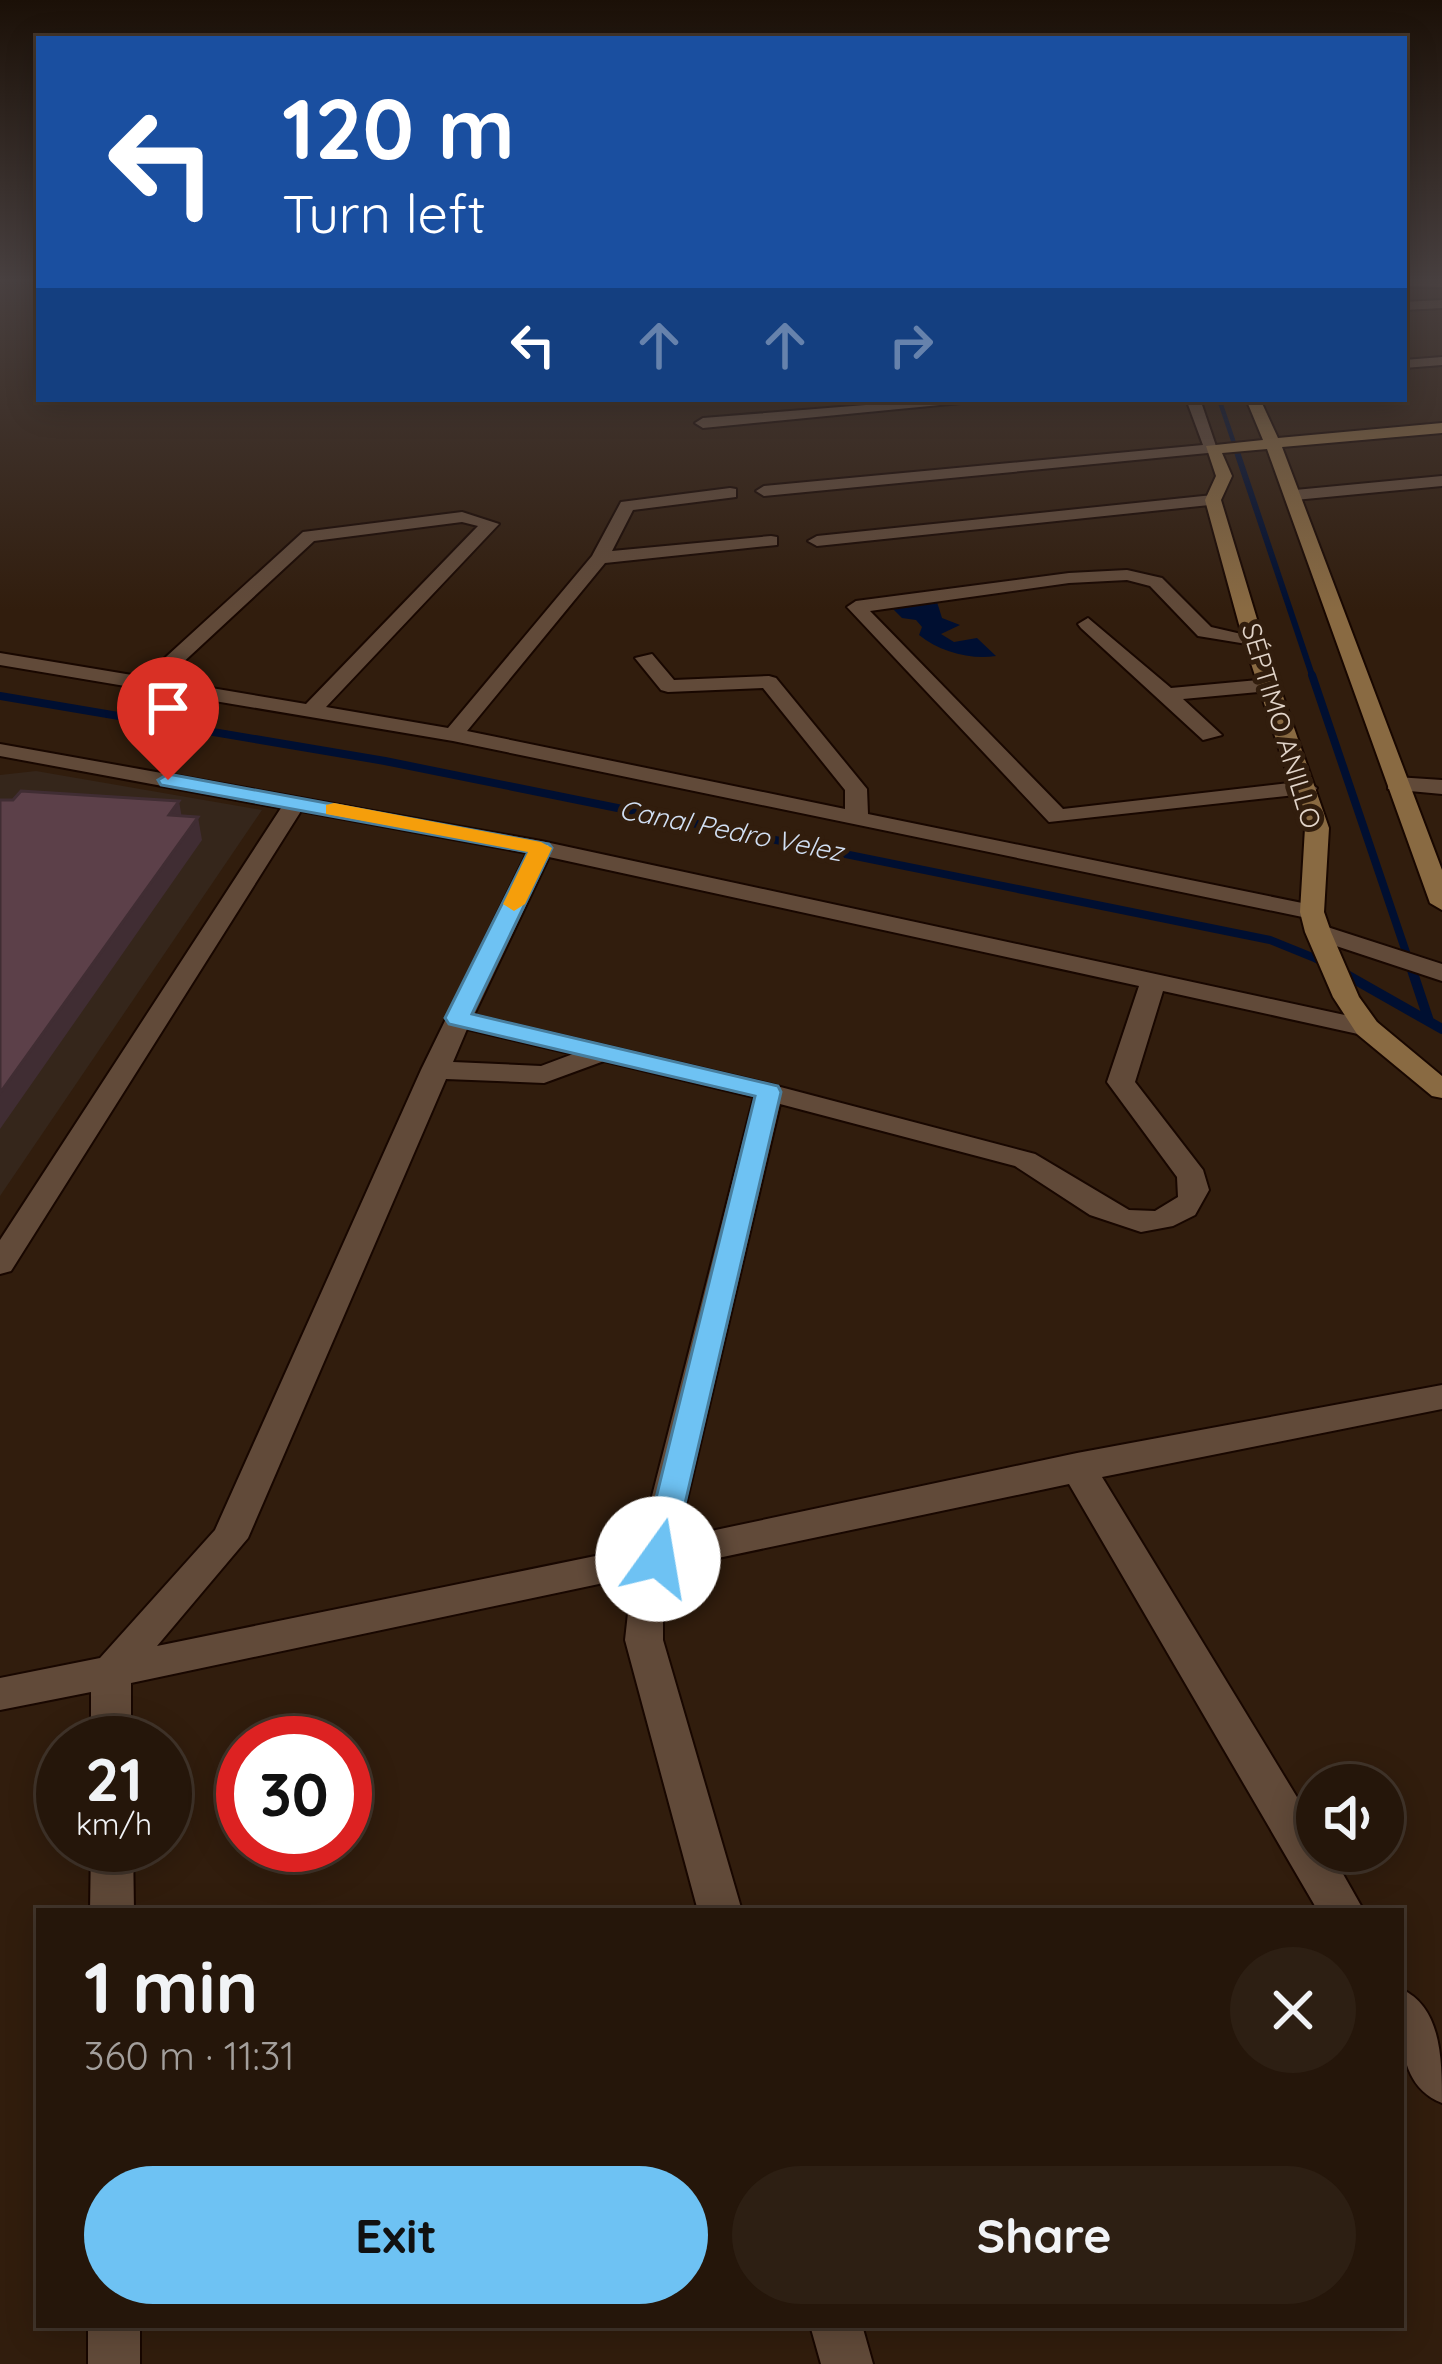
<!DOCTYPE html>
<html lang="en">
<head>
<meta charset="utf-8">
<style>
  body { margin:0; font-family:Quicksand,sans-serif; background:#2d1f13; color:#f1f3f6; height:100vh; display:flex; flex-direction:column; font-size:45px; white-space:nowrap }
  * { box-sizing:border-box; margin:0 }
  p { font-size:39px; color:#a39f9c }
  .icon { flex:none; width:66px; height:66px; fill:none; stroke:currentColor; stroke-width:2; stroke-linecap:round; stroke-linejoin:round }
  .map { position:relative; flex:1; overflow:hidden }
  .drawer { position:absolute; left:36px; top:1908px; width:1368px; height:420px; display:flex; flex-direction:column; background:#25160a; border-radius:0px; box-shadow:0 6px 30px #0003,0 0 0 3px #42352b }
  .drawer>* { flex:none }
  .guide { position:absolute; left:36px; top:36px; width:1371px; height:366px; border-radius:0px; box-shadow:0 6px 30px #0003,0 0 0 3px #42352b; background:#1a4fa0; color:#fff; overflow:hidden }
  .buttons { position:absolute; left:1296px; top:1764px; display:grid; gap:24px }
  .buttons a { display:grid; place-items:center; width:108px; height:108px; border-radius:50%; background:#25160a; box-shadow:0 6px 30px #0003,0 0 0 3px #42352b; font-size:60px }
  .speed { position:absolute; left:36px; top:1716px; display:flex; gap:24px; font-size:60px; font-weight:700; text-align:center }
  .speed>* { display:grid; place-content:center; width:156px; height:156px; border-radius:50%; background:#25160a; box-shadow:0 6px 30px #0003,0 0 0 3px #42352b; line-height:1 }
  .speed small { font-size:30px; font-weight:400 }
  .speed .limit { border:18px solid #d22; background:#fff; color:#111 }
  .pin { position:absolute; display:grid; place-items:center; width:102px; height:102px; color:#fff; margin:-123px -51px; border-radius:50% 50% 50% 0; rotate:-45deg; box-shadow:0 0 12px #0007 }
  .pin .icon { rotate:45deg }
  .me { position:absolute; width:132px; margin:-66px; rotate:13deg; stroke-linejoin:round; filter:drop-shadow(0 0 9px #0008) }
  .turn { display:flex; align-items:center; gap:42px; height:252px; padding:0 48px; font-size:54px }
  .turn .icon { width:156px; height:156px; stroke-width:2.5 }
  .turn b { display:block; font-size:84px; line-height:102px }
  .lanes { display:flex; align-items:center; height:114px; padding:0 48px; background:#0003; justify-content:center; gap:60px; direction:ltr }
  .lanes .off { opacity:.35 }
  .round { display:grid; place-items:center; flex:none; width:126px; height:126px; border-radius:63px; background:#2d1f13 }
  .headline { display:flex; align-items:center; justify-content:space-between; height:204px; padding:0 48px }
  h1 { font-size:72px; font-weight:800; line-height:90px }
  .button { display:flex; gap:24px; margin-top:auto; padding:24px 48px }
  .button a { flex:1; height:138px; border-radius:72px; background:#6ec2f3; color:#111; font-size:48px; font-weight:800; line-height:138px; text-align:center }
  .button a+a { background:#2d1f13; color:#f1f3f6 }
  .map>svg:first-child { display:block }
  .industrial { fill:#35261b }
  .water { fill:#000f31 }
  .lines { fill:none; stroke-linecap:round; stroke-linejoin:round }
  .stream-far3 { stroke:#000f31; stroke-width:4.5 }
  .stream-far2 { stroke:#000f31; stroke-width:6 }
  .stream-far1 { stroke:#000f31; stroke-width:8 }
  .stream { stroke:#000f31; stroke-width:10 }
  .lane-casing { stroke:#180700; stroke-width:5 }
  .street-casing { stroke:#180700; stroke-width:4 }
  .secondary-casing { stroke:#180700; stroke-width:4 }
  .lane { fill:#614a39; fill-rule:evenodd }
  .street { fill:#614a39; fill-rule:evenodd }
  .secondary { fill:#896a42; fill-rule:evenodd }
  .shaded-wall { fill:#402d33 }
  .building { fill:#5c4049; stroke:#402d33; stroke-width:3 }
  .route { fill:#6ec2f3; stroke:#487e9e; stroke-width:3 }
  .slow { fill:#f59e0b }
  .labels { text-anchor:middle; stroke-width:10; stroke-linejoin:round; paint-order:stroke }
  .far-street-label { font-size:27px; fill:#e2d5ca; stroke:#311d0d }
  .far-water-label { font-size:27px; font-style:italic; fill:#d1dff3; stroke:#311d0d }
</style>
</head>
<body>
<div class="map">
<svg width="1442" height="2364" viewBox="0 0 1442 2364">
  <rect width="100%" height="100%" fill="#311d0d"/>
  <path class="industrial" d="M 36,771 L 262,810 L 0,1196 L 0,775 Z"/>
  <path class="water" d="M 937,602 L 942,618 L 960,625 L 941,634 L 954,642 L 977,638 L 996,656 C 971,660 940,652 919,635 L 922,627 L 916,620 L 902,618 L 892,608 Z"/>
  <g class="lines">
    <path class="stream-far3" d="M 1219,399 L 1238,455"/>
    <path class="stream-far2" d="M 1237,452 L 1313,678"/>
    <path class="stream-far1" d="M 1312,675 L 1409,961
      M 0,696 L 385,761 L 1270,940 L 1322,961"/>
    <path class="stream" d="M 1317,958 L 1442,1029
      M 1408,958 L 1429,1021"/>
    <defs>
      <path id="lane" d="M 1404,280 L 1442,281 L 1442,287 L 1404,286 Z"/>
      <path id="street" d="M 1442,300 L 1442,308 L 1404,310 L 1404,302 Z
        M 1442,357 L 1442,365 L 1404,368 L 1404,360 Z
        M 941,399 L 1002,399 L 703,428 L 695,423 L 703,418 Z
        M 1186,399 L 1200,399 L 1218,452 L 764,496 L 756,491 L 764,486 L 1203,445 Z
        M 1442,476 L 1442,486 L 1295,500 L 1287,495 L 1295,490 Z
        M 730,488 L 736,489 L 736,497 L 633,510 L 612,551 L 771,536 L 777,537 L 777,545 L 605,563 L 467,731 L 845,809 L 845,790 L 763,688 L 668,692 L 661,690 L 635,658 L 652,654 L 674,680 L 769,676 L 776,678 L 867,789 L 868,814 L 1312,905 L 1324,912 L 1321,917 L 1312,919 L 453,741 L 0,665 L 0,653 L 144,677 L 303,532 L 462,512 L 499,524 L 326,707 L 448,728 L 592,556 L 621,502 ZM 462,522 L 478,526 L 306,704 L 164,680 L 314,541 Z
        M 1213,495 L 1221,500 L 1219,504 L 817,546 L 808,541 L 817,536 Z
        M 1127,570 L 1162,578 L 1211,627 L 1263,639 L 1253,645 L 1198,636 L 1150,586 L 1127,580 L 1069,583 L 870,611 L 1063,809 L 1306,781 L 1317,788 L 1314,793 L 1049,822 L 847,607 L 856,601 L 1069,573 Z
        M 1088,618 L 1171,688 L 1269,679 L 1279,685 L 1269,691 L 1183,699 L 1222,735 L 1203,740 L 1081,628 L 1078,624 Z
        M 0,744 L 541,841 L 1377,1022 L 1381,1028 L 1367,1036 L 1163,991 L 1135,1082 L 1203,1170 L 1209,1190 L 1195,1215 L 1173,1226 L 1141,1232 L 1090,1215 L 1015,1166 L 780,1104 L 678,1538 L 1077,1453 L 1442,1385 L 1442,1409 L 1102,1477 L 1317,1830 L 1317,1851 L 1330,1851 L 1364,1911 L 1318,1911 L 1069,1484 L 671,1568 L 663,1603 L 663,1640 L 742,1911 L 698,1911 L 625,1640 L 632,1577 L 131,1683 L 131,1743 L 91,1743 L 91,1692 L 0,1710 L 0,1678 L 100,1658 L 215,1530 L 421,1070 L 527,853 L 301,811 L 11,1271 L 0,1274 L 0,1240 L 281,808 L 0,756 ZM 549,857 L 1139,986 L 1107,1082 L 1177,1177 L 1178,1197 L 1155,1211 L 1129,1210 L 1035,1154 L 769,1084 L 474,1015 ZM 467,1029 L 573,1054 L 541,1066 L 453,1062 ZM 604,1061 L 754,1097 L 639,1547 L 157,1646 L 248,1538 L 446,1079 L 544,1083 Z
        M 1396,777 L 1442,780 L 1442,794 L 1388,789 L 1388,779 Z
        M 1318,924 L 1442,964 L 1442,981 L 1309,937 L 1309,927 Z
        M 91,1845 L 133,1845 L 134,1911 L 90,1911 Z
        M 1401,1989 C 1442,2007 1442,2061 1442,2103 C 1396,2085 1401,2031 1401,1989 Z
        M 88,2325 L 140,2325 L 140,2364 L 88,2364 Z
        M 810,2325 L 862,2325 L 873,2364 L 821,2364 Z"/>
      <path id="secondary" d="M 1246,399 L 1260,399 L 1278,438 L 1442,423 L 1442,433 L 1282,447 L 1442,870 L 1442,910 L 1430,903 L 1267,449 L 1222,453 L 1232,476 L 1221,500 L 1263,639 L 1329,828 L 1324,912 L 1331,932 L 1359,997 L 1377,1022 L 1442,1076 L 1442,1098 L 1432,1096 L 1357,1034 L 1333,997 L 1305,932 L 1300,912 L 1305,828 L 1243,639 L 1205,500 L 1216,476 L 1206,446 L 1263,440 Z"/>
    </defs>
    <use href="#lane" class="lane-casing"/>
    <use href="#street" class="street-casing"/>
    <use href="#secondary" class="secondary-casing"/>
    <use href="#lane" class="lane"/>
    <use href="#street" class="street"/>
    <use href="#secondary" class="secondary"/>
  </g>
  <path class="shaded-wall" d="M 179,801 L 183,824 L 169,815 Z
    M 198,817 L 202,840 L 0,1129 L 0,1093 Z"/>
  <path class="building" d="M 21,791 L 179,801 L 169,815 L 198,817 L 0,1093 L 0,800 L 13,800 Z"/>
  <linearGradient id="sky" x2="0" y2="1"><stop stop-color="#1b1007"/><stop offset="0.46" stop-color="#484040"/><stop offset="1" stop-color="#484040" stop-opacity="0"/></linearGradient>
  <rect width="1442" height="610" fill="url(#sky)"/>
  <path class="route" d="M 168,774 L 549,844 L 552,848 L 472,1014 L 778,1086 L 781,1092 L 670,1568 L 646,1568 L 641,1559 L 755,1096 L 449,1024 L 445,1018 L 528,852 L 161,785 L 158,780 Z"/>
  <path class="slow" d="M 334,803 L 541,842 L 552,848 L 525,904 L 514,911 L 503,904 L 528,852 L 326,814 L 326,805 Z"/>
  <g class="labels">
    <g class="far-street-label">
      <text transform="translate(1281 726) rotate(73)" y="9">SÉPTIMO ANILLO</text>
    </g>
    <g class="far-water-label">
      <text transform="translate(731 831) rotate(11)" y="9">Canal Pedro Velez</text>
    </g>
  </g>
</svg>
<div class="buttons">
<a><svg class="icon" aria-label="sound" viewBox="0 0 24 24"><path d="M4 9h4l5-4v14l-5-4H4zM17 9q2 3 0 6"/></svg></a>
</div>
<div class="speed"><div>21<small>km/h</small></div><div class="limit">30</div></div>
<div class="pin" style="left:168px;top:780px;background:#d93025"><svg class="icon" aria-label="arrive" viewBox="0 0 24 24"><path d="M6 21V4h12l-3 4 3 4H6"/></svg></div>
<svg class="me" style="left:658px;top:1559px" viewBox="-20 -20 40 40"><circle r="19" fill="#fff"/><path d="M0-13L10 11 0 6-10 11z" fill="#6ec2f3"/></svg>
<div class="guide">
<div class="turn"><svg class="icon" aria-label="left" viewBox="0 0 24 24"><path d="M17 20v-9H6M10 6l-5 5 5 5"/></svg><div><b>120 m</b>Turn left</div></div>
<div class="lanes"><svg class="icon" aria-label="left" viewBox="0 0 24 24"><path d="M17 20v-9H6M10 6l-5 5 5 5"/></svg><svg class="icon off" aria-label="ahead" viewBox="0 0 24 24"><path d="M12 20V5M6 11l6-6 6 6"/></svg><svg class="icon off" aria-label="ahead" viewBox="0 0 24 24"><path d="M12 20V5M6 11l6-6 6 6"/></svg><svg class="icon off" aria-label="right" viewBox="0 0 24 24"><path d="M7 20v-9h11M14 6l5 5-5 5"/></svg></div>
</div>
<section class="drawer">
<div class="headline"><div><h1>1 min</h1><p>360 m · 11:31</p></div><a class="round"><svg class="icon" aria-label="close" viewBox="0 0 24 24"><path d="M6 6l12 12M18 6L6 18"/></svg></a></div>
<div class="button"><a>Exit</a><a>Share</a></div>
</section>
</div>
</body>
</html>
